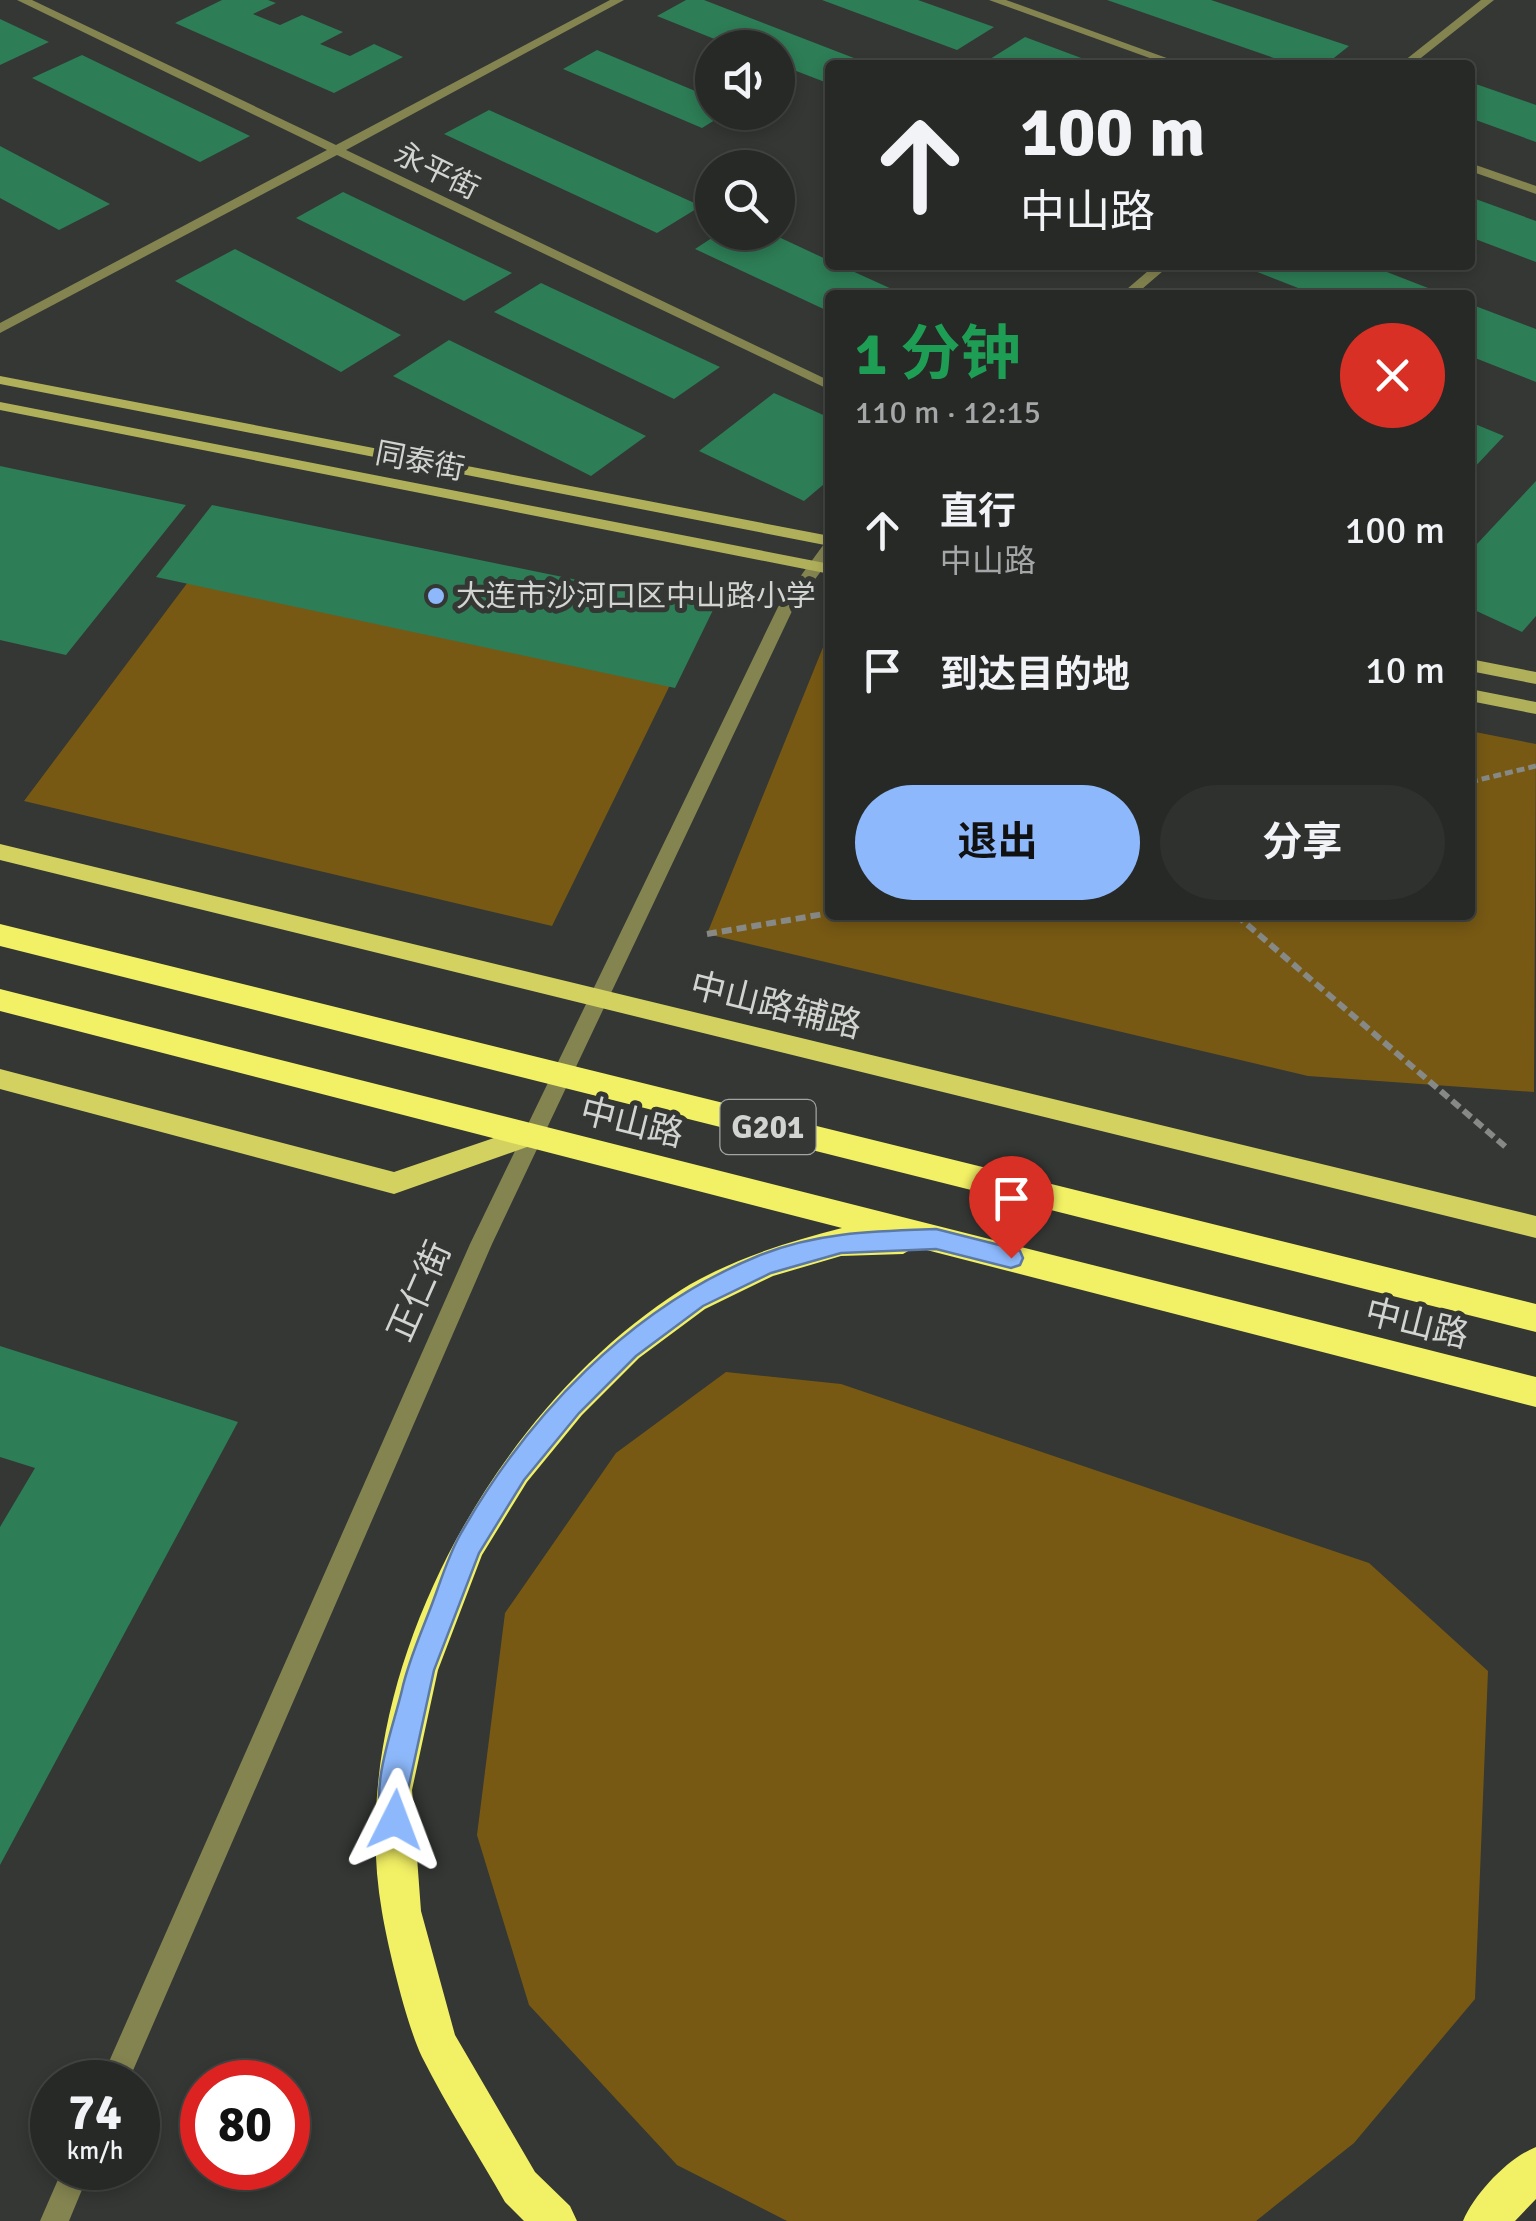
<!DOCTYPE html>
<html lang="zh">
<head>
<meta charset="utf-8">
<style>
  body { margin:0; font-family:Signika,"Noto Sans SC",sans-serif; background:#2f312e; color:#f1f3f6; height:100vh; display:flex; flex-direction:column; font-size:38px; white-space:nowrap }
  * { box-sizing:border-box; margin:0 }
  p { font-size:32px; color:#a4a6a7 }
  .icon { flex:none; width:55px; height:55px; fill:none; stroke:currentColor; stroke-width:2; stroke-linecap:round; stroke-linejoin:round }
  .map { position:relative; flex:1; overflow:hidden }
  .side { position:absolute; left:825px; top:290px; width:650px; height:630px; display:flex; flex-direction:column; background:#272926; border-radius:10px; box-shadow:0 5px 15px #0003,0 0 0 2px #434543 }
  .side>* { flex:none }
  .top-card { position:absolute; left:825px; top:60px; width:650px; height:210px; border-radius:10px; box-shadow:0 5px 15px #0003,0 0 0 2px #434543; background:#272926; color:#f1f3f6; overflow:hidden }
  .controls { position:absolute; left:695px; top:30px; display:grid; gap:20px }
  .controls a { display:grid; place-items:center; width:100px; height:100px; border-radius:50%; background:#272926; box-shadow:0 5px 15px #0003,0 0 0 2px #434543; font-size:50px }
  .speed { position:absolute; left:30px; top:2060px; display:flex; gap:20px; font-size:50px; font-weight:700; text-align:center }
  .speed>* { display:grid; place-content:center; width:130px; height:130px; border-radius:50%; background:#272926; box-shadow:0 5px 15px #0003,0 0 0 2px #434543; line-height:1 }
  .speed small { font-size:25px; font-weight:400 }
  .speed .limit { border:15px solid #d22; background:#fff; color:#111 }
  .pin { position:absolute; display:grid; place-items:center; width:85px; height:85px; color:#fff; margin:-102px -42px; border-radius:50% 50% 50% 0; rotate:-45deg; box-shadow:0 0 10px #0007 }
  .pin .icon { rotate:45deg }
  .me { position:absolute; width:110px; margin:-55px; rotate:3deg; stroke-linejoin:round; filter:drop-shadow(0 0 8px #0008) }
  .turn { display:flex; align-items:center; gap:35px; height:210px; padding:0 30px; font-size:45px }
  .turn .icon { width:130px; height:130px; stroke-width:2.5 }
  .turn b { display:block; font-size:70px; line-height:85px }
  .round { display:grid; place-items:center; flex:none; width:105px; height:105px; border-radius:52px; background:#2f312e }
  .overview { display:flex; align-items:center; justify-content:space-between; height:170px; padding:0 30px }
  h1 { font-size:60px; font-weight:700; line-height:75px; color:#1e9e55 }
  .primary-button { display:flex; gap:20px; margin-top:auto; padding:20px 30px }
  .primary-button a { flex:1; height:115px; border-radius:60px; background:#8db9fc; color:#111; font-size:40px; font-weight:700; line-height:115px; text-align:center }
  .primary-button a+a { background:#2f312e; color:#f1f3f6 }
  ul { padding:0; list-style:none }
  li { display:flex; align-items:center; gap:30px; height:140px; padding:0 30px }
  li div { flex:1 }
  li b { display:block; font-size:38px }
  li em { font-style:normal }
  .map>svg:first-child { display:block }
  .green { fill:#775914 }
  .building { fill:#2d7d56 }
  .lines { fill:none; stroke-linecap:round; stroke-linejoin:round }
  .path-far1 { stroke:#868985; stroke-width:5; stroke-dasharray:8 4; stroke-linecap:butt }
  .path { stroke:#868985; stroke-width:6; stroke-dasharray:10 5; stroke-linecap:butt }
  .street { fill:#848451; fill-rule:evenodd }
  .secondary { fill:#b0b05b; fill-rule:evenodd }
  .primary { fill:#d3d260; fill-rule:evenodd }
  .highway { fill:#f2f064; fill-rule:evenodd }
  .route { fill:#8db9fc; stroke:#5c78a4; stroke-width:2.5 }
  .poi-dot { fill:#8db9fc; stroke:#343733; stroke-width:4 }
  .labels { text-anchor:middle; stroke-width:10; stroke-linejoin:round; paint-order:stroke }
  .far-street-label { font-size:30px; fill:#d2d4d1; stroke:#343733 }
  .far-poi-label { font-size:30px; fill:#d2d4d1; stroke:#343733; text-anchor:start }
  .shield { fill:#343733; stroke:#a3a5a2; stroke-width:2.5 }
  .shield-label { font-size:32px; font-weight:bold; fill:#d2d4d1 }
  .street-label { font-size:35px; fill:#d2d4d1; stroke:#343733 }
</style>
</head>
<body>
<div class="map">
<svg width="1536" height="2221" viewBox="0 0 1536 2221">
  <rect width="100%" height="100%" fill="#343733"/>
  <path class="green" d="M 188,582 L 671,683 L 552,926 L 24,801 Z
    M 830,630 L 830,915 L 1470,915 L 1470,731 L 1536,744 L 1534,1092 L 1308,1076 L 707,934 Z
    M 726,1372 L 841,1384 L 1369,1563 L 1488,1671 L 1475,1999 L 1354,2143 L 1256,2221 L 787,2221 L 677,2165 L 529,2005 L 477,1835 L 505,1613 L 616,1453 Z"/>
  <path class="building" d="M 222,0 L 268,0 L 276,3 L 253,14 L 280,25 L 302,15 L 343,32 L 320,44 L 350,56 L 374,44 L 403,57 L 334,93 L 175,23 Z
    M 686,0 L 704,0 L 872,65 L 830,65 L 830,84 L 778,64 L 778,48 L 737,48 L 657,16 Z
    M 822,0 L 918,0 L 994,27 L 957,50 Z
    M 1107,0 L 1211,0 L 1349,46 L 1325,65 L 1294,65 Z
    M 0,19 L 49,42 L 0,65 Z
    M 1025,37 L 1100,65 L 1006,65 L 990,59 Z
    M 597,50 L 712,98 L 712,112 L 728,112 L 702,128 L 563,69 Z
    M 82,55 L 250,136 L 200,162 L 32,78 Z
    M 1470,82 L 1536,105 L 1536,142 L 1470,118 Z
    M 489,110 L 701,206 L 657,233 L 444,134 Z
    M 0,146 L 110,204 L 59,230 L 0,198 Z
    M 343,192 L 512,273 L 464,301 L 296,218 Z
    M 1470,197 L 1536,221 L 1536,262 L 1470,237 Z
    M 721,232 L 768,232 L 830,261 L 830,265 L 839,265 L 905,295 L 830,295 L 830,312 L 695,249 Z
    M 235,249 L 401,335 L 341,372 L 175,281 Z
    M 1250,265 L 1369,265 L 1446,295 L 1316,295 L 1247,268 Z
    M 541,283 L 720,367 L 674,399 L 494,312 Z
    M 1470,304 L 1536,329 L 1536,382 L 1470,356 Z
    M 449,340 L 646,436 L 591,476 L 393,376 Z
    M 774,393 L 830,418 L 830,479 L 804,501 L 699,451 Z
    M 1470,422 L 1504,436 L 1470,472 Z
    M 0,466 L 186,505 L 66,655 L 0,640 Z
    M 1536,481 L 1536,616 L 1522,632 L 1470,608 L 1470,542 L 1476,545 Z
    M 212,505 L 714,608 L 675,688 L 156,577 Z
    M 0,1346 L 238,1422 L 0,1865 L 0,1527 L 35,1468 L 0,1457 Z"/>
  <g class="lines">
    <path class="path-far1" d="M 1470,782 L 1536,766"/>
    <path class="path" d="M 1236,915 L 1507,1148
      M 707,934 L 830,913"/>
    <path class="street" d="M 17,0 L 32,0 L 336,145 L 610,0 L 624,0 L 346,150 L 830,381 L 830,390 L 337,155 L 0,333 L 0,323 L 327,150 Z
      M 989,0 L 1006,0 L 1186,65 L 1169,65 Z
      M 1481,0 L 1494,0 L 1412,65 L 1399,65 Z
      M 1470,163 L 1536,186 L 1536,194 L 1470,171 Z
      M 1155,265 L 1170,265 L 1135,295 L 1120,295 Z
      M 830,543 L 830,559 L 793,609 L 492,1244 L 128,2082 L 100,2082 L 470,1244 L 778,607 L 824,544 Z
      M 63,2168 L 91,2168 L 69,2221 L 40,2221 Z"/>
    <path class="secondary" d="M 0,376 L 830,536 L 830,546 L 0,384 Z
      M 0,402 L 830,564 L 830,574 L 0,410 Z
      M 1470,659 L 1536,672 L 1536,684 L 1470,671 Z
      M 1470,689 L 1536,702 L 1536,714 L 1470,701 Z"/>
    <path class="primary" d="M 0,844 L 1536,1216 L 1536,1238 L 0,860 Z
      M 0,1069 L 394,1172 L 532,1125 L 541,1128 L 545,1135 L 541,1142 L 394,1194 L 0,1089 Z"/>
    <path class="highway" d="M 0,924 L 1536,1304 L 1536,1332 L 0,946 Z
      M 0,989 L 1536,1377 L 1536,1407 L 915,1247 L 903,1254 L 841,1256 L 773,1276 L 705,1309 L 639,1358 L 582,1415 L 527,1482 L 482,1555 L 438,1670 L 412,1790 L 421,1911 L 455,2035 L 535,2172 L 570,2206 L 577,2221 L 524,2221 L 505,2202 C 478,2154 447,2107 422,2057 C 407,2026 388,1948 382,1912 C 342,1684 490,1412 681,1290 C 729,1260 787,1242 842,1228 L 0,1011 Z
      M 1536,2147 L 1536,2199 L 1515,2221 L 1463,2221 C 1475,2193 1508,2158 1536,2147 Z"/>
  </g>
  <path class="route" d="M 936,1229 L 1011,1248 L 1020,1251 L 1023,1258 L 1020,1265 L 1011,1268 L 936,1249 L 841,1253 L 771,1273 L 703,1306 L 636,1356 L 579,1413 L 524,1480 L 479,1553 L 434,1670 L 408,1790 L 410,1820 L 405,1831 L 395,1835 L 385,1831 C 368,1789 392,1732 402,1690 C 408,1663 419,1638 429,1612 C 439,1587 447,1558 460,1535 C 527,1416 630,1308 758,1256 C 816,1232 875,1231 936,1229 Z"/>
  <circle class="poi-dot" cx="436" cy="596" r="10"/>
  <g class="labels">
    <g class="far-street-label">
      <text transform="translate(437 171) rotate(26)" y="10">永平街</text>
      <text transform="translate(420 461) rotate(11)" y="10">同泰街</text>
    </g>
    <g class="far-poi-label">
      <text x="456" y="606">大连市沙河口区中山路小学</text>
    </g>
    <rect class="shield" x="720.5" y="1100" width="95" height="54" rx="8"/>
    <g class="shield-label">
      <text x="768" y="1138">G201</text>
    </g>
    <g class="street-label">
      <text transform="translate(776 1005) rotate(14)" y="12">中山路辅路</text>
      <text transform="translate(632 1122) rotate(14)" y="12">中山路</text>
      <text transform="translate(419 1291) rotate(-66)" y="12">正仁街</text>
      <text transform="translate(1417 1323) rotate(14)" y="12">中山路</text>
    </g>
  </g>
</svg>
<div class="controls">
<a><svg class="icon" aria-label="sound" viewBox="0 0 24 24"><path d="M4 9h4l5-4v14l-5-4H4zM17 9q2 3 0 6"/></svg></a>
<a><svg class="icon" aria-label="search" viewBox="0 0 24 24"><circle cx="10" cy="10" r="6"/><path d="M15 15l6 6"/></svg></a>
</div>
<div class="speed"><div>74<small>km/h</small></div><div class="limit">80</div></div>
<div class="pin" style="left:1011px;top:1258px;background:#d93025"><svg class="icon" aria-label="arrive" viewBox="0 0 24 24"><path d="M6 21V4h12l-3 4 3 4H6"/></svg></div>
<svg class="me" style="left:395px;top:1820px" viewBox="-20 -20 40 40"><path d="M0-17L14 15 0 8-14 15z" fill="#8db9fc" stroke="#fff" stroke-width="4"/></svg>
<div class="top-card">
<div class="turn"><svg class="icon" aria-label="ahead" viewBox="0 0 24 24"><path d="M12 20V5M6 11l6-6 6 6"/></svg><div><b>100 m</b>中山路</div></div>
</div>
<section class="side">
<div class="overview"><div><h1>1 分钟</h1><p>110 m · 12:15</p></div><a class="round" style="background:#d93025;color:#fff"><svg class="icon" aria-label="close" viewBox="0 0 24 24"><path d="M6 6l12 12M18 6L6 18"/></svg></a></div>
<ul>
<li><svg class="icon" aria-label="ahead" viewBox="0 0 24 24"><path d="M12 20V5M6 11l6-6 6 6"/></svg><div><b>直行</b><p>中山路</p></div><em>100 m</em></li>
<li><svg class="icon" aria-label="arrive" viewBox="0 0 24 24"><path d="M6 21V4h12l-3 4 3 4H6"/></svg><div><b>到达目的地</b></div><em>10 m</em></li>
</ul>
<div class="primary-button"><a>退出</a><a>分享</a></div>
</section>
</div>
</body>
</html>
